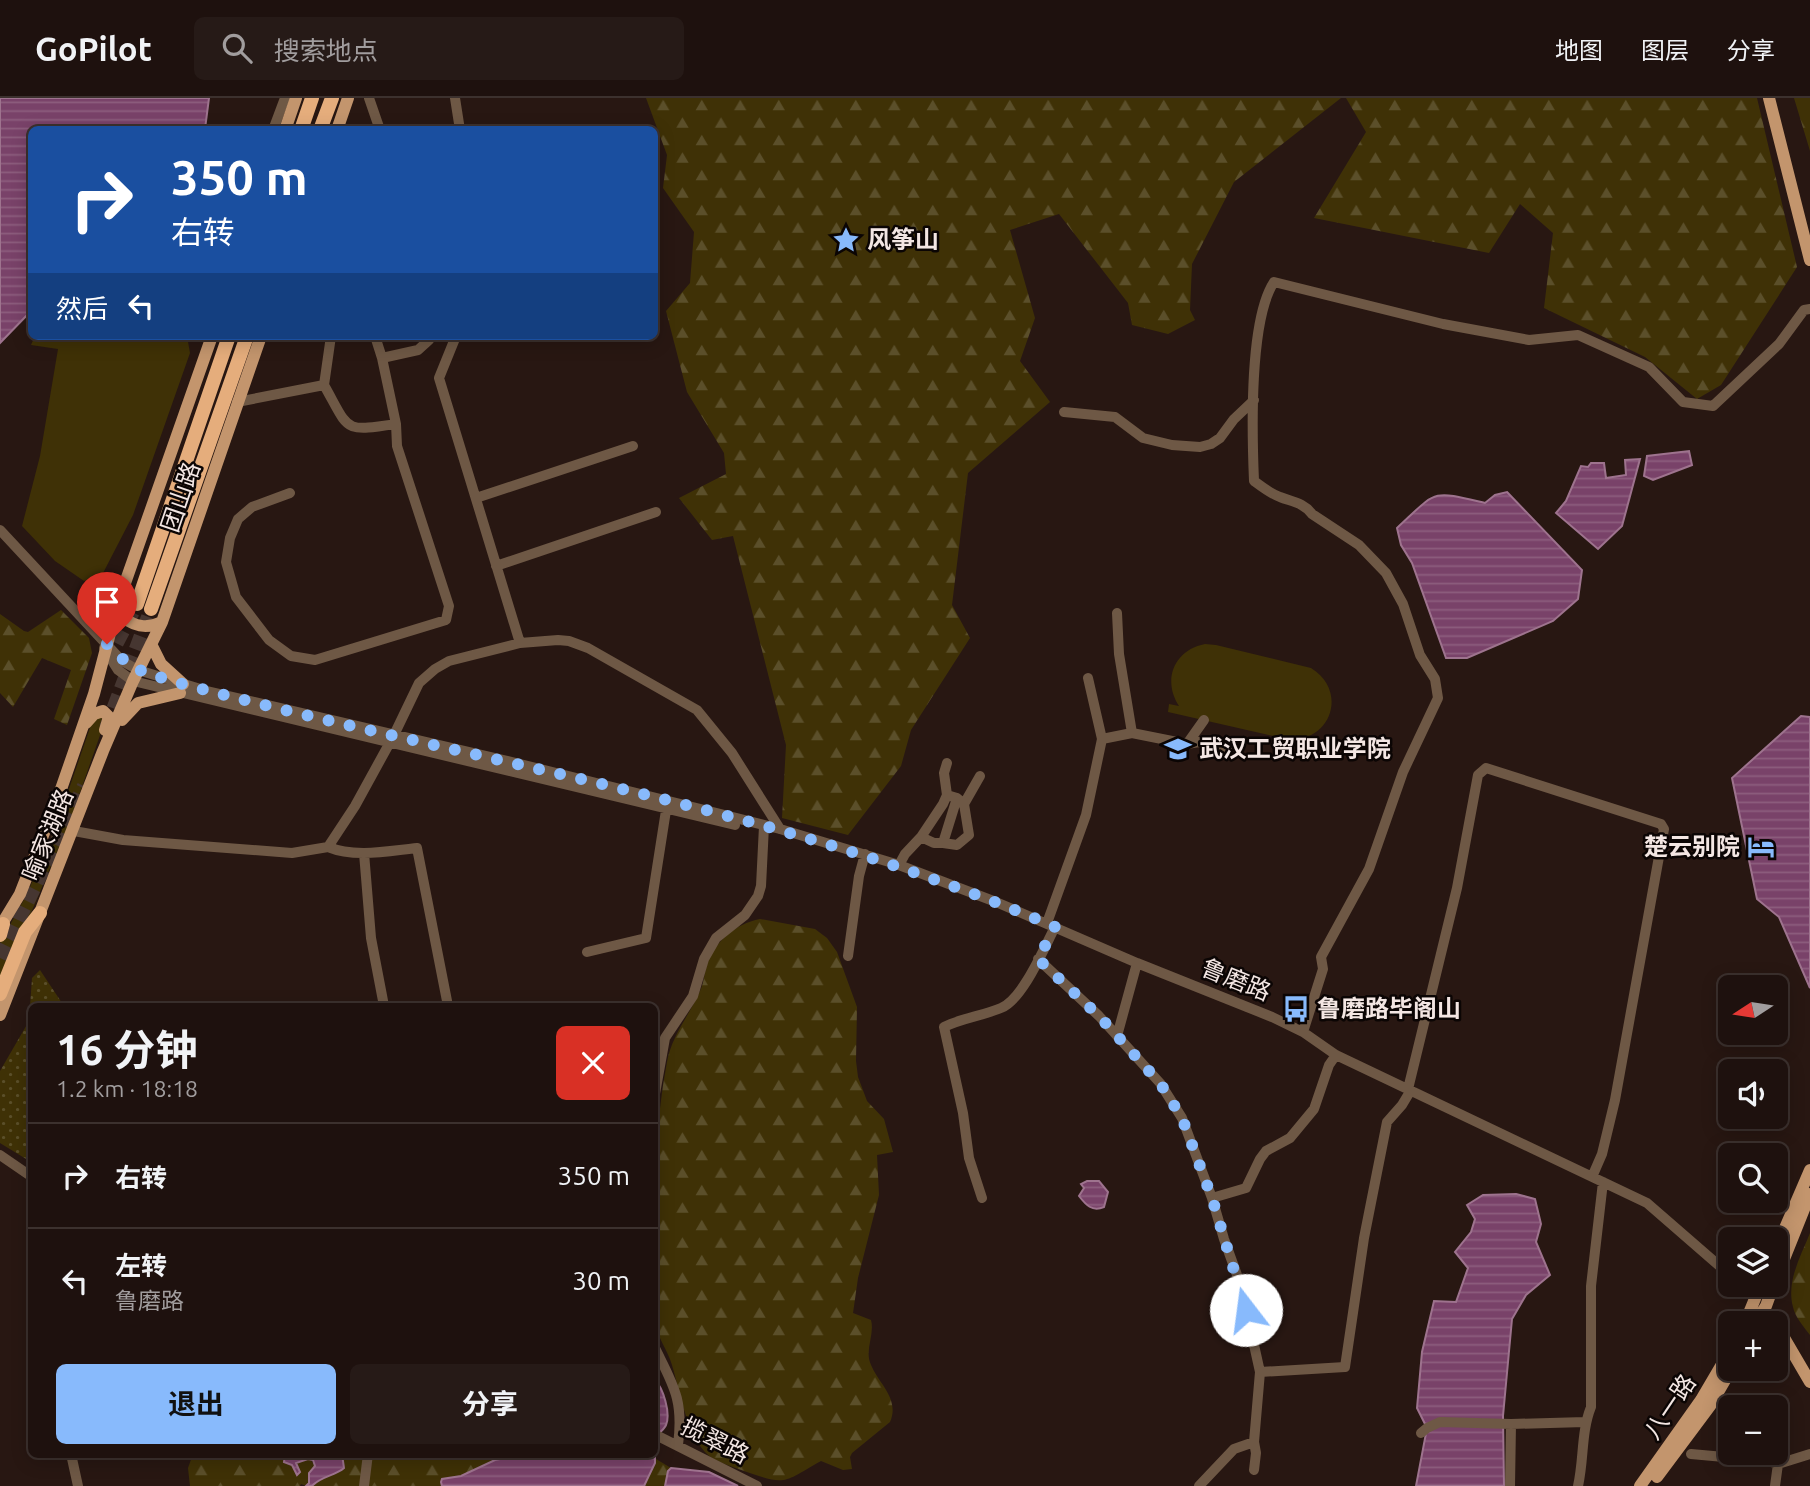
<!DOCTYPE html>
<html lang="zh">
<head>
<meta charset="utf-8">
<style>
  body { margin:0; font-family:Ubuntu,"Noto Sans SC",sans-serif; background:#261a17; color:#f1f3f6; height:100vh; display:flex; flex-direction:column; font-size:26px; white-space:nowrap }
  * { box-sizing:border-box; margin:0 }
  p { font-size:23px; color:#a19d9e }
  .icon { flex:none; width:38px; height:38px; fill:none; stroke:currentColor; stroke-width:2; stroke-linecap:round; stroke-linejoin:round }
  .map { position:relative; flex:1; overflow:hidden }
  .drawer { position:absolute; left:28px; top:905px; width:630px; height:455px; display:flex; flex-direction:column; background:#1e110e; border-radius:10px; box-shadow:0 4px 18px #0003,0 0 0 2px #3c312e }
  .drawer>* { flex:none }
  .hud { position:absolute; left:28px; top:28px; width:630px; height:214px; border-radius:10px; box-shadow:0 4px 18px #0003,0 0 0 2px #3c312e; background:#1a4fa0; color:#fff; overflow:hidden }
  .needle { width:46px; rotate:258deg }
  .tools { position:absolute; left:1718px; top:877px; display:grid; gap:14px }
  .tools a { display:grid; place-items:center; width:70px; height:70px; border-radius:10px; background:#1e110e; box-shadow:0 4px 18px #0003,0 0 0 2px #3c312e; font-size:35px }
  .pin { position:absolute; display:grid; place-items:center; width:60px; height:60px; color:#fff; margin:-72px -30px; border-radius:50% 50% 50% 0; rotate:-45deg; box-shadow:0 0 7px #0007 }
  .pin .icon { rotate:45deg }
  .me { position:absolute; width:77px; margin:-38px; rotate:345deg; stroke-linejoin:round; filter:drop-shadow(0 0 5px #0008) }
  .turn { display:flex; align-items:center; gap:24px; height:147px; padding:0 28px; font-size:32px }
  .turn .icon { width:91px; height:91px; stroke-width:2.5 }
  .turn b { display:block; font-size:49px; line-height:60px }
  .then { display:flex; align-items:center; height:66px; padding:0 28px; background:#0003; gap:14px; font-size:26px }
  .round { display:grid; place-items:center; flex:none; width:74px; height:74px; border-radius:10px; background:#261a17 }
  .summary { display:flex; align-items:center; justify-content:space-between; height:119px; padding:0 28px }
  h1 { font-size:42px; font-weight:700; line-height:52px }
  .cta { display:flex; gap:14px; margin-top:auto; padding:14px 28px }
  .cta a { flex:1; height:80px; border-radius:10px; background:#88bafc; color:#111; font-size:28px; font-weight:700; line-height:80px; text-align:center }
  .cta a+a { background:#261a17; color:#f1f3f6 }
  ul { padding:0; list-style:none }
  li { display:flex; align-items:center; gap:21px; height:105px; padding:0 28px; border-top:2px solid #3c312e }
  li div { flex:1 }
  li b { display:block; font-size:26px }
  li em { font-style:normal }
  header { display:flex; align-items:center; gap:42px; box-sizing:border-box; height:98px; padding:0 35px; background:#1e110e; border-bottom:2px solid #3c312e }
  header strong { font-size:33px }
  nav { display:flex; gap:38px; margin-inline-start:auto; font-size:24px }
  .search { width:490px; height:63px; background:#261a17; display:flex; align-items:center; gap:18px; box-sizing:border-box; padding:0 24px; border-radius:10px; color:#a19d9e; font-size:26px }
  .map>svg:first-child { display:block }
  .grass { fill:#3f3106 }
  .forest { fill:url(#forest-firs) }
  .park { fill:url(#park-dots) }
  .water { fill:url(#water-rules); stroke:#9e738e; stroke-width:2 }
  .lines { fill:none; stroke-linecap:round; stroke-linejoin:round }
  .highway-tunnel { stroke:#463631; stroke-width:14; stroke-dasharray:14 7; stroke-linecap:butt }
  .minor { stroke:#6e5845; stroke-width:10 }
  .major { stroke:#c3956d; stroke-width:12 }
  .highway { stroke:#e5ad7c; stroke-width:14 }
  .route { stroke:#88bafc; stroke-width:12; stroke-dasharray:0 21.6 }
  .labels { text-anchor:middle; stroke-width:5; stroke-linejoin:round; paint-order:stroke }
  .poi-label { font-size:24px; font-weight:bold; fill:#f3e6e3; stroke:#0b0504; text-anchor:start }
  .street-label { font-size:24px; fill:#f3e6e3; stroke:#0b0504 }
</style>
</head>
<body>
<header>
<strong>GoPilot</strong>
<div class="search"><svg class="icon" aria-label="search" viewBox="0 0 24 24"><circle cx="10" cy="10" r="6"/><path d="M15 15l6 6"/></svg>搜索地点</div>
<nav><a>地图</a><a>图层</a><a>分享</a></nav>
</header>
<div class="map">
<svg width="1810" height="1388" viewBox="0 0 1810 1388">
  <defs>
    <pattern id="forest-firs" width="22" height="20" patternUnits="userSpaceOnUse" patternTransform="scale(1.75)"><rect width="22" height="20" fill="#3f3106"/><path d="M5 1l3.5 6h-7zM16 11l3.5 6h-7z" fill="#5b4f2a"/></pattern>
    <pattern id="park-dots" width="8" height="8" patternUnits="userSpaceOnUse" patternTransform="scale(1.75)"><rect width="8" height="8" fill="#3f3106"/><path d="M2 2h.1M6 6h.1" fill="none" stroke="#5b4f2a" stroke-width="1.8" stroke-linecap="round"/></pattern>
    <pattern id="water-rules" width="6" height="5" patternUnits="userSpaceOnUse" patternTransform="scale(1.75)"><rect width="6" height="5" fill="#794269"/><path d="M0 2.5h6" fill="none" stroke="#8c5d7e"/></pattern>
  </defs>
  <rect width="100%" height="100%" fill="#281712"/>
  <path class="grass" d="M 35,238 L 187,238 L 190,255 L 133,417 L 101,479 L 84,483 L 55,463 L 22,428 L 40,358 L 58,251 L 31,247 Z
    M 1205,546 L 1216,547 L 1311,570 C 1347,592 1333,641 1291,642 L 1168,614 L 1169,606 L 1179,608 C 1162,582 1174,552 1205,546 Z
    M 100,618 L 105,623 L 70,723 L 0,888 L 0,845 L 27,796 L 59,720 L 93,621 Z"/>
  <path class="forest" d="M 646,0 L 1341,0 L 1234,84 L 1192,166 L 1190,212 L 1195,222 L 1168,236 L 1132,227 L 1128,205 L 1059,116 L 1010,132 L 1035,220 L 1020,263 L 1050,304 L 968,375 L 952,507 L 970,540 L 911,632 L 901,668 L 848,737 L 782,720 L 786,647 L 733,438 L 712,442 L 679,400 L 726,376 L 724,355 L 687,294 L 666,213 L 690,185 L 694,134 L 663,90 L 667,57 Z
    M 1346,0 L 1757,0 L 1797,169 L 1721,287 L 1697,301 L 1645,259 L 1544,210 L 1553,135 L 1520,106 L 1489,155 L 1314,120 L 1366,34 Z
    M 1794,0 L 1810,0 L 1810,53 Z
    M 61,512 L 89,540 L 92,555 L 67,627 L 54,621 L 71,572 L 42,560 L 13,609 L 0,595 L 0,516 L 24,533 L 28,534 Z
    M 760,821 L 815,831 L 827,840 L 837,854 L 857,909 L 856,963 L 858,979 L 867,1003 L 884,1021 L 893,1054 L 877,1057 L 879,1097 L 858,1180 L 853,1215 L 871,1222 C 875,1237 864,1252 871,1267 C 879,1286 900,1301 890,1324 L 852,1355 L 850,1359 L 852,1371 L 843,1372 L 821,1363 C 782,1385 787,1388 744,1373 C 734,1369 723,1366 714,1361 C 688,1347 680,1293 672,1267 C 668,1252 656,1238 655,1223 C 653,1198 655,1173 655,1149 C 655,1087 655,1025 667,964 C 672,937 689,918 700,893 C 704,885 704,876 707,867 C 715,843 735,826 760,821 Z
    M 1810,1135 L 1810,1237 C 1804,1229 1795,1219 1793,1209 C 1786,1183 1801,1158 1810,1135 Z
    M 193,1356 L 285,1356 L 285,1364 L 299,1370 L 296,1364 L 310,1361 L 315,1368 L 308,1378 L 309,1385 L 306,1388 L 301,1386 L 300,1388 L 190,1388 L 188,1370 Z
    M 342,1356 L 524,1356 L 495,1362 L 461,1378 L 442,1381 L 442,1388 L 312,1388 C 325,1375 334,1380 344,1363 Z
    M 656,1361 L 671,1370 L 668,1373 L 665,1388 L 644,1388 Z"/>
  <path class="park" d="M 40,872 L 64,908 L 32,908 L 31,1064 L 0,1045 L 0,973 L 29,923 L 32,880 Z"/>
  <path class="water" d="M 0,0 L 209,0 L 205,31 L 32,32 L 31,213 L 0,245 Z
    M 1689,353 L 1692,367 L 1653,382 L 1644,378 L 1647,358 Z
    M 1640,361 L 1622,428 L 1598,451 L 1556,415 L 1566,403 L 1581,368 L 1588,369 L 1591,365 L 1604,365 L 1606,380 L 1626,377 L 1625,362 Z
    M 1507,394 L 1582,472 L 1578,501 L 1553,523 L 1467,560 L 1446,560 L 1412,465 L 1401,447 L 1397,430 C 1438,392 1430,392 1485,405 L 1495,397 Z
    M 1801,618 L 1810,619 L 1810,890 L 1779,819 L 1757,801 L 1732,680 Z
    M 1087,1083 L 1099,1083 L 1108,1094 L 1104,1109 C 1092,1114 1086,1107 1079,1098 L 1084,1090 L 1081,1086 Z
    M 1516,1096 L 1535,1101 L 1541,1126 L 1536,1144 L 1550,1177 L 1526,1197 L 1512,1221 L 1503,1318 L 1504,1388 L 1416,1388 L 1427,1330 L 1417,1310 L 1422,1254 L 1434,1203 L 1456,1204 L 1468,1170 L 1455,1154 L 1471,1134 L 1475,1121 L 1467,1107 L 1483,1097 Z
    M 655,1282 C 663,1290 671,1315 666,1327 C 664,1332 658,1335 655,1340 Z
    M 655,1350 L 655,1365 L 644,1388 L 442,1388 L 441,1384 L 442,1381 L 461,1378 L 495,1362 L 524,1356 L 654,1356 Z
    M 285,1356 L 342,1356 L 344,1370 C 335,1378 321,1378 312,1388 L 306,1388 L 309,1385 L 309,1375 L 315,1368 L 313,1362 L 308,1361 L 296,1365 L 300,1374 L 297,1377 L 292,1367 L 284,1364 Z
    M 671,1370 L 709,1374 L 738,1388 L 665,1388 L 668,1373 Z"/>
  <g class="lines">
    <path class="highway-tunnel" d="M 107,564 L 137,506
      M 106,630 L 151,511
      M 0,860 L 84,688"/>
    <path class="minor" d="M 369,0 L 380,32
      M 455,0 L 460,32
      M 273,32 L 285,0
      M 375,238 L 382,260 L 418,252 L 429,242 L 428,238
      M 456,238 L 439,280 L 520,545
      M 324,287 C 350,333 342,334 396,326 L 382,260
      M 237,304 L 324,287 L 331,238
      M 1064,314 L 1115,319 L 1143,340 L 1172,347 L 1200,349 L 1211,346 L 1220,340 L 1234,321 L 1254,302
      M 290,395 L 252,409 L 238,421 L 230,440 L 226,464 L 236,499 L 269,542 L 291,558 L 315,562 L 446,522 L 449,508 L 397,348 L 396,326
      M 476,400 L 633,348
      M 0,432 L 122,563 L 138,572 L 207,593 L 508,663 L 780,731 L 899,767 L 996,804 L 1137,865 L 1272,919 L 1303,934 L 1336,957 L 1647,1105 L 1731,1178
      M 496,468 L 656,414
      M 104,550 L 118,572 L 133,583 L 735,727
      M 1132,635 L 1187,646 L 1204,622
      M 1102,641 L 1132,635 L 1119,556 L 1117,515
      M 1187,646 L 1199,644 L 1229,652
      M 964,706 L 980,678
      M 74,733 L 123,742 L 292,755 L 328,749 L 355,708 L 394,637 L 419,585 L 435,571 L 449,563 L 520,545 L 558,542 L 569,543 L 588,550 L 697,612 L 732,655 L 780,731
      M 921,739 L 934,745 L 943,745 L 957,700 L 947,697
      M 943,745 L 957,747 L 969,737 L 964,706 L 957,700
      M 328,749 C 355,760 388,753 417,750 L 448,908
      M 364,755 L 371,840 L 384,908
      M 899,767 L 905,756 L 921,739 L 943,706 L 947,697 L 944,675 L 947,665
      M 1047,825 L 1086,717 L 1102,641 L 1088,580
      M 587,854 L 646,840 L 667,706
      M 848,858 L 859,778 L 865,756
      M 1038,861 L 1099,918 L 1160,985 L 1182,1020 L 1212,1100
      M 1303,934 L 1323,871 L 1321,859 L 1369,771 L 1403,674 L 1438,600 L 1435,581 L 1420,557 L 1403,506 L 1386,475 L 1359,447 L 1312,416 C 1304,405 1293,404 1280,399 C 1271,396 1262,389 1254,383 C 1252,336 1249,222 1274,184 L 1443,226 L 1529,242 L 1578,237 L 1649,269 L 1683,304 L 1713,308 L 1779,246 L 1804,212 L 1810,211
      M 1117,938 L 1137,865
      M 1408,991 L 1457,790 L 1478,677 L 1486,670 L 1661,726 L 1664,731 L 1615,1002 L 1602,1056 L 1592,1079
      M 654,1001 L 665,940 L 693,898 L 704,861 L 716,840 L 745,817 L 758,798 L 761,788 L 764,728
      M 0,1057 L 32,1079
      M 982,1100 L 969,1060 L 963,1015 L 944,929 C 962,920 982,918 1001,910 C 1023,901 1044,850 1055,829
      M 1741,1186 L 1756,1199
      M 654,1248 C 673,1287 684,1301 678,1347
      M 1260,1274 L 1241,1188 L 1224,1141 L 1212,1100 L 1246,1090 L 1260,1061 L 1266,1053 L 1290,1040 L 1314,1011 L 1329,967 L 1336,957
      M 1421,1335 L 1427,1330 L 1440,1324 L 1511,1326
      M 654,1336 L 757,1388
      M 71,1356 L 78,1388
      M 1691,1356 L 1768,1363 L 1778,1366
      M 1254,1372 L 1256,1355 L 1254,1344
      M 364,1388 L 368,1356
      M 1199,1388 L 1234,1351 L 1254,1344 L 1260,1274 L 1345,1269 L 1364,1140 L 1387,1024 L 1402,1007 L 1411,992
      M 1510,1388 L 1511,1326 L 1585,1324
      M 1578,1388 C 1584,1362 1581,1334 1591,1309 L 1591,1188 L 1603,1084
      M 1775,1388 L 1778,1366 L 1810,1356"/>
    <path class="major" d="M 1769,0 L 1810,162
      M 285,32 L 296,0
      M 337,32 L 348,0
      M 118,505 L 123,519 C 135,529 147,531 162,524
      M 151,546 L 161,566 L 183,586
      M 122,622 L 138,605 L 180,595
      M 86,625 L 94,616 L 103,613 L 109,619 L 105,632
      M 0,829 L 20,796 L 60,694 L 94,596 L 118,505 L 212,238
      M 0,917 L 103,653 L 133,583 L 162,524 L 261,238
      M 1776,1151 L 1810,1072
      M 1776,1181 L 1810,1096
      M 1745,1225 L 1761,1186
      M 1755,1225 L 1766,1208 L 1774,1186
      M 1776,1226 L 1810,1284
      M 1657,1379 L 1710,1308 L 1732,1270
      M 1640,1388 L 1701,1302 L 1731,1251"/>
    <path class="highway" d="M 301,32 L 312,0
      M 320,32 L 332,0
      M 137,506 L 229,238
      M 151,511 L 247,238
      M 0,837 L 3,826
      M 0,896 L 25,834 L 40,815"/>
  </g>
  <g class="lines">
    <path class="route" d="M 107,546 C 134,575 147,575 183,586 C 474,664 777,708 1055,829 L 1038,861 L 1099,918 L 1160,985 L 1182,1020 L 1212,1100 L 1246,1212"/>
  </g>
  <defs>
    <symbol id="sight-bare" viewBox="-9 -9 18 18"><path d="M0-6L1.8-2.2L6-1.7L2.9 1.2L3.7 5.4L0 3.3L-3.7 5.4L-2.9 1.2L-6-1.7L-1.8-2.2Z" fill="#88bafc" stroke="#0b0504" stroke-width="2.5" paint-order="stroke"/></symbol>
    <symbol id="university-bare" viewBox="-9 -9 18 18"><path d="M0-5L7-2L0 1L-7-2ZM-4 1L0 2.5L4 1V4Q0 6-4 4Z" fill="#88bafc" stroke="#0b0504" stroke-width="2.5" paint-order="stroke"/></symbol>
    <symbol id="hotel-bare" viewBox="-9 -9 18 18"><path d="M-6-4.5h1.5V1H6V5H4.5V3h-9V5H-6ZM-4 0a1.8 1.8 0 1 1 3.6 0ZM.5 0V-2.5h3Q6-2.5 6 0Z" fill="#88bafc" stroke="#0b0504" stroke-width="2.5" paint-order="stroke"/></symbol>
    <symbol id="bus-bare" viewBox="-9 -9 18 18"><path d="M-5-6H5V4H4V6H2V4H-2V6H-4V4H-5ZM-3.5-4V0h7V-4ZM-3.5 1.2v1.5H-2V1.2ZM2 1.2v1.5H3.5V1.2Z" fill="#88bafc" stroke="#0b0504" stroke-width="2.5" paint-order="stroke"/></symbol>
  </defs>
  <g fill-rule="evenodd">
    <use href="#sight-bare" x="827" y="123" width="38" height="38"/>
    <use href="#university-bare" x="1159" y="632" width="38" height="38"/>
    <use href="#hotel-bare" x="1742" y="730" width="38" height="38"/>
    <use href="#bus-bare" x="1277" y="892" width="38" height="38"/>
  </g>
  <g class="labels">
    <g class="poi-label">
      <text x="867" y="150">风筝山</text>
      <text x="1199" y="659">武汉工贸职业学院</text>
      <text x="1740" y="757" text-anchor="end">楚云别院</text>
      <text x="1317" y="919">鲁磨路毕阁山</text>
    </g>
    <g class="street-label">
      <text transform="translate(181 399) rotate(-71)" y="8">团山路</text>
      <text transform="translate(48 737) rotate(-68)" y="8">喻家湖路</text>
      <text transform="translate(1236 882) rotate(22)" y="8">鲁磨路</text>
      <text transform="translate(1670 1309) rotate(-56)" y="8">八一路</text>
      <text transform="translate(715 1343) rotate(27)" y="8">揽翠路</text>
    </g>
  </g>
</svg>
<div class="tools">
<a><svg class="needle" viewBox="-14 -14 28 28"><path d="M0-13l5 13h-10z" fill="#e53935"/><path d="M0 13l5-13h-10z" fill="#a19d9e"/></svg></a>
<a><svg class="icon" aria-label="sound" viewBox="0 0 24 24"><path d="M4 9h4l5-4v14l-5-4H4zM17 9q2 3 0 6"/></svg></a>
<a><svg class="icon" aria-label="search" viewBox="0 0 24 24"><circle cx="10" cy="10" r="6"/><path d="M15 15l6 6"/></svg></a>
<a><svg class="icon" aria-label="layers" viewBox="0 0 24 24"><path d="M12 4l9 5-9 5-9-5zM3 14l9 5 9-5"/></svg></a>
<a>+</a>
<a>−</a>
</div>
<div class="pin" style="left:107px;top:546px;background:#d93025"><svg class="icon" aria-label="arrive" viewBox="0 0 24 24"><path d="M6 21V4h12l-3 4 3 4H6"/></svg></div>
<svg class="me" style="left:1246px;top:1212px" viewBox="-20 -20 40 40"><circle r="19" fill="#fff"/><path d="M0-13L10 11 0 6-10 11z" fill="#88bafc"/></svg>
<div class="hud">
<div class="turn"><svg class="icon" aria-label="right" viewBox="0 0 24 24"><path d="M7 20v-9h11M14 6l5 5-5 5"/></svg><div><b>350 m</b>右转</div></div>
<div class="then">然后<svg class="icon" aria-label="left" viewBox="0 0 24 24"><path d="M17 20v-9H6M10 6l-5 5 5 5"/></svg></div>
</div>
<section class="drawer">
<div class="summary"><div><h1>16 分钟</h1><p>1.2 km · 18:18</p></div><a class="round" style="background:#d93025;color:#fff"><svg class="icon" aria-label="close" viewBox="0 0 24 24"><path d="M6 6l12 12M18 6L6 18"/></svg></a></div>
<ul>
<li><svg class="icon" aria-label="right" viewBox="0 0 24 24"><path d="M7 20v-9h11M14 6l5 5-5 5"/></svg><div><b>右转</b></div><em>350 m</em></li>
<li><svg class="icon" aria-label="left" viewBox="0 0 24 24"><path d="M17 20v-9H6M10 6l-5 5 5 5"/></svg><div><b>左转</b><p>鲁磨路</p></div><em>30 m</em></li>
</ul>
<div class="cta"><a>退出</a><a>分享</a></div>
</section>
</div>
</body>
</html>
